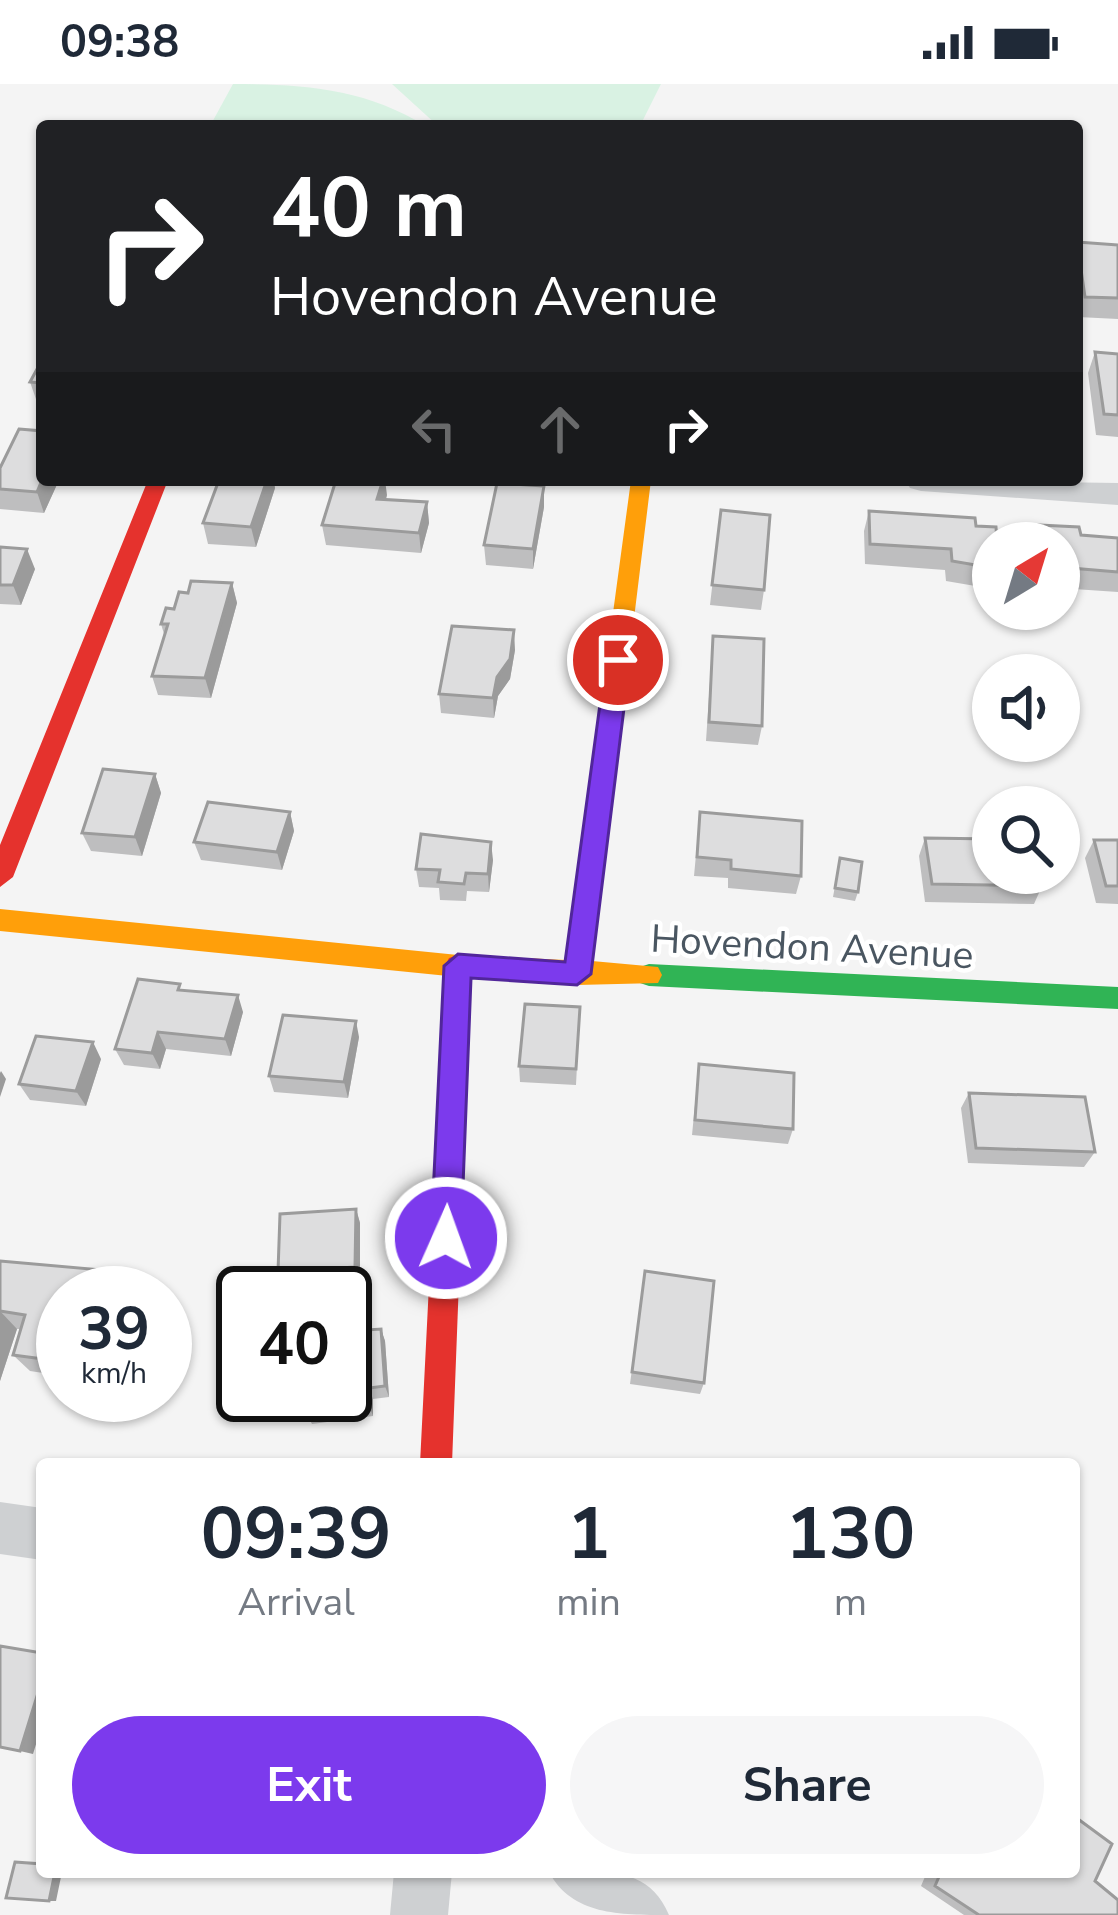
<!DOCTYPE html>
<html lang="en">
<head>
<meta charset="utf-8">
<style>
  body { margin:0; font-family:"Nunito Sans",sans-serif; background:#f6f6f7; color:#1f2937; height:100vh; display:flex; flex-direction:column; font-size:45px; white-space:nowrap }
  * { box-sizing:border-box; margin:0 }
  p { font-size:39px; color:#747a83 }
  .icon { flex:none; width:66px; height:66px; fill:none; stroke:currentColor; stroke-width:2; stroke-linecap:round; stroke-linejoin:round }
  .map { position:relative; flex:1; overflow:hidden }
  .sheet { position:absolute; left:36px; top:1374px; width:1044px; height:420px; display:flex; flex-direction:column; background:#fff; border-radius:12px; box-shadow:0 3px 9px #0004 }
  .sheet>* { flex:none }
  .top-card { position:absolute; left:36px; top:36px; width:1047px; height:366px; border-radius:12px; box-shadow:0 3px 9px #0004; background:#202124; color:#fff; overflow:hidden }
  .needle { width:78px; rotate:38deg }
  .fabs { position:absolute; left:972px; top:438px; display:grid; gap:24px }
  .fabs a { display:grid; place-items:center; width:108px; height:108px; border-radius:50%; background:#fff; box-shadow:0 3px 9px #0004; font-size:60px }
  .speed { position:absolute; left:36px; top:1182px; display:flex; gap:24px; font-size:60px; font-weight:700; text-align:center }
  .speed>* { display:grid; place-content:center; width:156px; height:156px; border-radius:50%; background:#fff; box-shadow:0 3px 9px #0004; line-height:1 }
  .speed small { font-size:30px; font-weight:400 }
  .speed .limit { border:6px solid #111; border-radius:18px; background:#fff; color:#111 }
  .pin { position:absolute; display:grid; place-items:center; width:102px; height:102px; color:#fff; margin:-51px; border:6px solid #fff; border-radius:50%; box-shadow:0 3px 12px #0007 }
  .me { position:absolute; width:132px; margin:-66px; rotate:2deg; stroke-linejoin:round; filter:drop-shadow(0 0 9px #0008) }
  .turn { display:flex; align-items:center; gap:42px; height:252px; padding:0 36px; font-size:54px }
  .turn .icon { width:156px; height:156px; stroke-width:2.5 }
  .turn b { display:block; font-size:84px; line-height:102px }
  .lanes { display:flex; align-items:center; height:114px; padding:0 36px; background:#0003; justify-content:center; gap:60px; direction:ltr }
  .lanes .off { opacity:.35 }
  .eta { display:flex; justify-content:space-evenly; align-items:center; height:204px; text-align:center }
  .eta b { font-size:72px; font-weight:700; line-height:84px }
  .button { display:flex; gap:24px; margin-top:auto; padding:24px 36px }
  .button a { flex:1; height:138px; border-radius:72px; background:#7c3aed; color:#fff; font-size:48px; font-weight:700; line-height:138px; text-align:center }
  .button a+a { background:#f6f6f7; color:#1f2937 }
  .status { display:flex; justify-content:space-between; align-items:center; height:84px; padding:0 60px; background:#fff; direction:ltr }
  .status svg { height:33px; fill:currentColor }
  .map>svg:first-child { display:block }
  .green { fill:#d9f2e3 }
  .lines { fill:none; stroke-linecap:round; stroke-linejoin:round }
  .street { fill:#ced0d2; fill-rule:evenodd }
  .fast { fill:#30b455; fill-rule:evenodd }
  .slow { fill:#ff9f0a; fill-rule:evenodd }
  .jam { fill:#e5322d; fill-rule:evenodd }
  .wall { fill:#bebebf }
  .shaded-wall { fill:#9b9b9b }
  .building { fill:#ddddde; stroke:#9b9b9b; stroke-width:3 }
  .route { fill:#7c3aed; stroke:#51269a; stroke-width:3 }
  .labels { text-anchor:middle; stroke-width:9; stroke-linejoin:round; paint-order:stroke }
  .street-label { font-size:39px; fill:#4a5661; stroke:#fff }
</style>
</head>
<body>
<div class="status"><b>09:38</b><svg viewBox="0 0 49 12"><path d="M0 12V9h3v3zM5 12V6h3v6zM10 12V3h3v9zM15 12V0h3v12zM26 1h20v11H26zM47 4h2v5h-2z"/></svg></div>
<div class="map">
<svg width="1118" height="1831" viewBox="0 0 1118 1831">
  <rect width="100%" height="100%" fill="#f4f4f4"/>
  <path class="green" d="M 233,0 C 303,0 364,4 426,42 L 210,42 Z
    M 392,0 L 661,0 L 640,42 L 438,42 Z"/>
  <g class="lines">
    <path class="street" d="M 905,396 L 1118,399 L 1118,421 L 921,407 L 910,404 Z
      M 0,1418 L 42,1424 L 42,1476 L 0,1470 Z
      M 394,1788 L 452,1788 L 448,1831 L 390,1831 Z
      M 549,1788 C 598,1788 648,1779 669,1831 C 619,1831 572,1831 549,1788 Z"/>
    <path class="fast" d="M 649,880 L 1118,903 L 1118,925 L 649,902 L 640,899 L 636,891 L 640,883 Z"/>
    <path class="slow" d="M 631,396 L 651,396 L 592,877 L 658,883 L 662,891 L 658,899 L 577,901 L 458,893 L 0,847 L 0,825 L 458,871 L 566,876 Z"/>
    <path class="jam" d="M 148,396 L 168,396 L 13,793 L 0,803 L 0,761 Z
      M 458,871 L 467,874 L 471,882 L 452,1380 L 420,1380 L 445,882 L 449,874 Z"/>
  </g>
  <path class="wall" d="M 1077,158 L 1118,161 L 1118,235 L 1078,233 Z
    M 1095,268 L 1118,270 L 1118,353 L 1096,351 L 1088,289 Z
    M 42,276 L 42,319 L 37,318 L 30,298 Z
    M 0,384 L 42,396 L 59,396 L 44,429 L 0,425 Z
    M 544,402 L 544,423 L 533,485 L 486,481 L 484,461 Z
    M 275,404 L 256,463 L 208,460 L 203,439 Z
    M 387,411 L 386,415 L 427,418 L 429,439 L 421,469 L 326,461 L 322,441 Z
    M 721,426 L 764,506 L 761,526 L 710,521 Z
    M 869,427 L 976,442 L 993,459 L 993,505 L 946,497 L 945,486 L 865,480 L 864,447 Z
    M 1039,441 L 1081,451 L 1118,454 L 1118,508 L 1059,504 L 1059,459 L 1033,459 Z
    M 0,463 L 35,485 L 21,521 L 0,520 Z
    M 232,499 L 237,519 L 211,614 L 158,611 L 152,592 L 164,550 L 161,540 L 188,509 Z
    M 713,552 L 762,642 L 758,661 L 706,657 Z
    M 515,566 L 510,595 L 498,612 L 494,634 L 441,629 L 439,610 Z
    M 155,690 L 161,709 L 142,772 L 91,767 L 82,749 Z
    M 290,728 L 294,747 L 282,786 L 201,776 L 194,758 Z
    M 700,728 L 801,792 L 796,810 L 728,804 L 728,794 L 694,792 Z
    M 925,754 L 1042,802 L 1034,820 L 925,818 L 919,772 Z
    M 1094,756 L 1118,756 L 1118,820 L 1096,819 L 1085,774 Z
    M 840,774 L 858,808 L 855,817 L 833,813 Z
    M 493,776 L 489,808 L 467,807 L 466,817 L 440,816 L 439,804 L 419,803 L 416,785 Z
    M 183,906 L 243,928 L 231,972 L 166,965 L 160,985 L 124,981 L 115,965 Z
    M 580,923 L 576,1001 L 520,998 L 519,982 Z
    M 359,953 L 348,1014 L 274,1008 L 269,992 Z
    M 101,975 L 86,1022 L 30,1016 L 19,1000 Z
    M 699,980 L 793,1045 L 788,1060 L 692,1051 Z
    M 969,1009 L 1095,1068 L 1084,1083 L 968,1079 L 961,1024 Z
    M 356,1125 L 360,1139 L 360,1196 L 284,1201 L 278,1188 Z
    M 0,1177 L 136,1189 L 149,1208 L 63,1209 L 63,1292 L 30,1287 L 13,1271 L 21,1245 L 17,1245 L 0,1297 Z
    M 645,1187 L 704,1299 L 700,1310 L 630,1300 Z
    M 366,1224 L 370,1236 L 371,1246 L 381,1245 L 385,1257 L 389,1313 L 373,1315 L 373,1332 L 312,1340 L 306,1329 Z
    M 1074,1735 L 1078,1735 L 1095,1797 L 1118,1831 L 964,1831 L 921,1802 L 927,1788 L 1074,1788 Z"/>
  <path class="shaded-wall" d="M 42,396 L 59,396 L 44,429 L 37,408 Z
    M 267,396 L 274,396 L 275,404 L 256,463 L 251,443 Z
    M 383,396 L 385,396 L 387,411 L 380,435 L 377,415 Z
    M 544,402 L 544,423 L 533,485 L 533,465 Z
    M 427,418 L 429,439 L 421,469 L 419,449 Z
    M 27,465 L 35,485 L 21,521 L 13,501 Z
    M 232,499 L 237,519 L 211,614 L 205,594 Z
    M 514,546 L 515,566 L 510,595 L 498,612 L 494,634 L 493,614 L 497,593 Z
    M 155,690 L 161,709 L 142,772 L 135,753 Z
    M 290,728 L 294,747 L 282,786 L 277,768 Z
    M 491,758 L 493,776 L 489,808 L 488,790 Z
    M 238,911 L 243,928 L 231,972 L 225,955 Z
    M 356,937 L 359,953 L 348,1014 L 344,998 Z
    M 158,948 L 166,965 L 160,985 L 152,969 Z
    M 93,958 L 101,975 L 86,1022 L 76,1007 Z
    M 1,987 L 6,995 L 0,1013 L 0,989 Z
    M 356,1125 L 360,1139 L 360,1196 L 355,1183 Z
    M 136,1189 L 149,1208 L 148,1209 L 131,1209 Z
    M 0,1227 L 17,1245 L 0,1297 Z
    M 381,1245 L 385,1257 L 389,1313 L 385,1302 Z
    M 63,1253 L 63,1282 L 58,1277 Z
    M 369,1304 L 373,1315 L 373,1332 L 369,1321 Z
    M 42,1596 L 42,1641 L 33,1670 L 20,1667 Z
    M 55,1788 L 62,1788 L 56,1817 L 49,1817 Z"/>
  <path class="building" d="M 1077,158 L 1118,161 L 1118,214 L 1085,213 Z
    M 1095,268 L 1118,270 L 1118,331 L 1104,330 Z
    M 42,276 L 42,299 L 30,298 Z
    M 19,345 L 42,347 L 42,396 L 37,408 L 0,405 L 0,384 Z
    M 219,396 L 267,396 L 251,443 L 203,439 Z
    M 336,396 L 383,396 L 377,415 L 427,418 L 419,449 L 322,441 Z
    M 497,399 L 544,402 L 533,465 L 484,461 Z
    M 721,426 L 770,431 L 764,506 L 712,501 Z
    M 869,427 L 975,434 L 976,442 L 996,443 L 997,459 L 993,459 L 993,484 L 952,477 L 951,465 L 870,460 Z
    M 1039,441 L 1079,443 L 1081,451 L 1118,454 L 1118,488 L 1059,483 L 1059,459 L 1041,459 Z
    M 0,463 L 27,465 L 13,501 L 0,501 Z
    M 191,497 L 232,499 L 205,594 L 152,592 L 168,540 L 161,540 L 166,524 L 174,525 L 179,508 L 188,509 Z
    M 452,542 L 514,546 L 510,575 L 497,593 L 493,614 L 439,610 Z
    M 713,552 L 764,555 L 762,642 L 709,638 Z
    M 103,685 L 155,690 L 135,753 L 82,749 Z
    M 208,718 L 290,728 L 277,768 L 194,758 Z
    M 700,728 L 802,737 L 801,792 L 731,785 L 731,776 L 697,773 Z
    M 421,750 L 491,758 L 488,790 L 466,789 L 464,800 L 438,798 L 440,786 L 416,785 Z
    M 925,754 L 993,755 L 993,789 L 1039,789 L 1042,802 L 932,800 Z
    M 1094,756 L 1118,756 L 1118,802 L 1106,802 Z
    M 840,774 L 862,778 L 858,808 L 835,804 Z
    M 138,895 L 180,900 L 178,906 L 238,911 L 225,955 L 158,948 L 152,969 L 115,965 Z
    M 525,920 L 580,923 L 576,985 L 519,982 Z
    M 283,931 L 356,937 L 344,998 L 269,992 Z
    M 36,952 L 93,958 L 76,1007 L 19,1000 Z
    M 699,980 L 794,989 L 793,1045 L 695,1036 Z
    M 969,1009 L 1085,1013 L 1095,1068 L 976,1064 Z
    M 356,1125 L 355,1183 L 278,1188 L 280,1130 Z
    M 0,1177 L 136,1189 L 131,1209 L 63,1209 L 63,1253 L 58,1277 L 13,1271 L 25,1231 L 0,1227 Z
    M 645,1187 L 714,1197 L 704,1299 L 632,1288 Z
    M 366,1224 L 367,1246 L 381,1245 L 385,1302 L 369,1304 L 369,1321 L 306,1329 L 305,1311 L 345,1311 L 345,1227 Z
    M 0,1562 L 42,1569 L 42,1596 L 20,1667 L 0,1663 Z
    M 1078,1735 L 1112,1760 L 1095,1797 L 1118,1816 L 1118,1831 L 979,1831 L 935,1802 L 941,1788 L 1074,1788 L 1074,1744 Z
    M 15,1778 L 42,1780 L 42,1788 L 55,1788 L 49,1817 L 6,1814 Z"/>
  <path class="route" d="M 618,567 L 630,576 L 591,890 L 577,901 L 471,894 L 461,1154 L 457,1163 L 446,1168 L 435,1163 L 431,1154 L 444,882 L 458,870 L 565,878 L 606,576 Z"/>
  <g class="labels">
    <g class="street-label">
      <text transform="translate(812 862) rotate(3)" y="14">Hovendon Avenue</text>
    </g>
  </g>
</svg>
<div class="fabs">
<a><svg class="needle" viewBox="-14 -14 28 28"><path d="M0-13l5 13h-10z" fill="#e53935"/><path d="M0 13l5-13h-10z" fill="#747a83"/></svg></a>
<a><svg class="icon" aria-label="sound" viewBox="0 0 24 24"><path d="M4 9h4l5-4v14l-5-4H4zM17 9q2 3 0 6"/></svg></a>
<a><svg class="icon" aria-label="search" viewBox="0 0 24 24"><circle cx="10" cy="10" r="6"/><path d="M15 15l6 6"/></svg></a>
</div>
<div class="speed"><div>39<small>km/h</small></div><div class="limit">40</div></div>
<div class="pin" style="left:618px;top:576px;background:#d93025"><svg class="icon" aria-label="arrive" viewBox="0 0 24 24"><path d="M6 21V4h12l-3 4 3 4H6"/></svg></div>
<svg class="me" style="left:446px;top:1154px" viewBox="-20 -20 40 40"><circle r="17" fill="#7c3aed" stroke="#fff" stroke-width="3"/><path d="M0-11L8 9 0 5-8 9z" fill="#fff"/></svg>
<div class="top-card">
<div class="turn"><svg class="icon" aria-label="right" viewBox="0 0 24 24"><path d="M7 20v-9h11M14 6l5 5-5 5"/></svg><div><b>40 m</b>Hovendon Avenue</div></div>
<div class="lanes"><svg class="icon off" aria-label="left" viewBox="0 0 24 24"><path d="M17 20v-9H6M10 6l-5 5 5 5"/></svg><svg class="icon off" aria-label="ahead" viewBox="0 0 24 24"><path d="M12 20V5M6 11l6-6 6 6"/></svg><svg class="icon" aria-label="right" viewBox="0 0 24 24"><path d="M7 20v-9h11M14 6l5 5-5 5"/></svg></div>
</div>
<section class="sheet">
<div class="eta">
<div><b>09:39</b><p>Arrival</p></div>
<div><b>1</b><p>min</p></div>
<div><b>130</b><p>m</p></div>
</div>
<div class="button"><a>Exit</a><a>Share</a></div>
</section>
</div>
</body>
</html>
